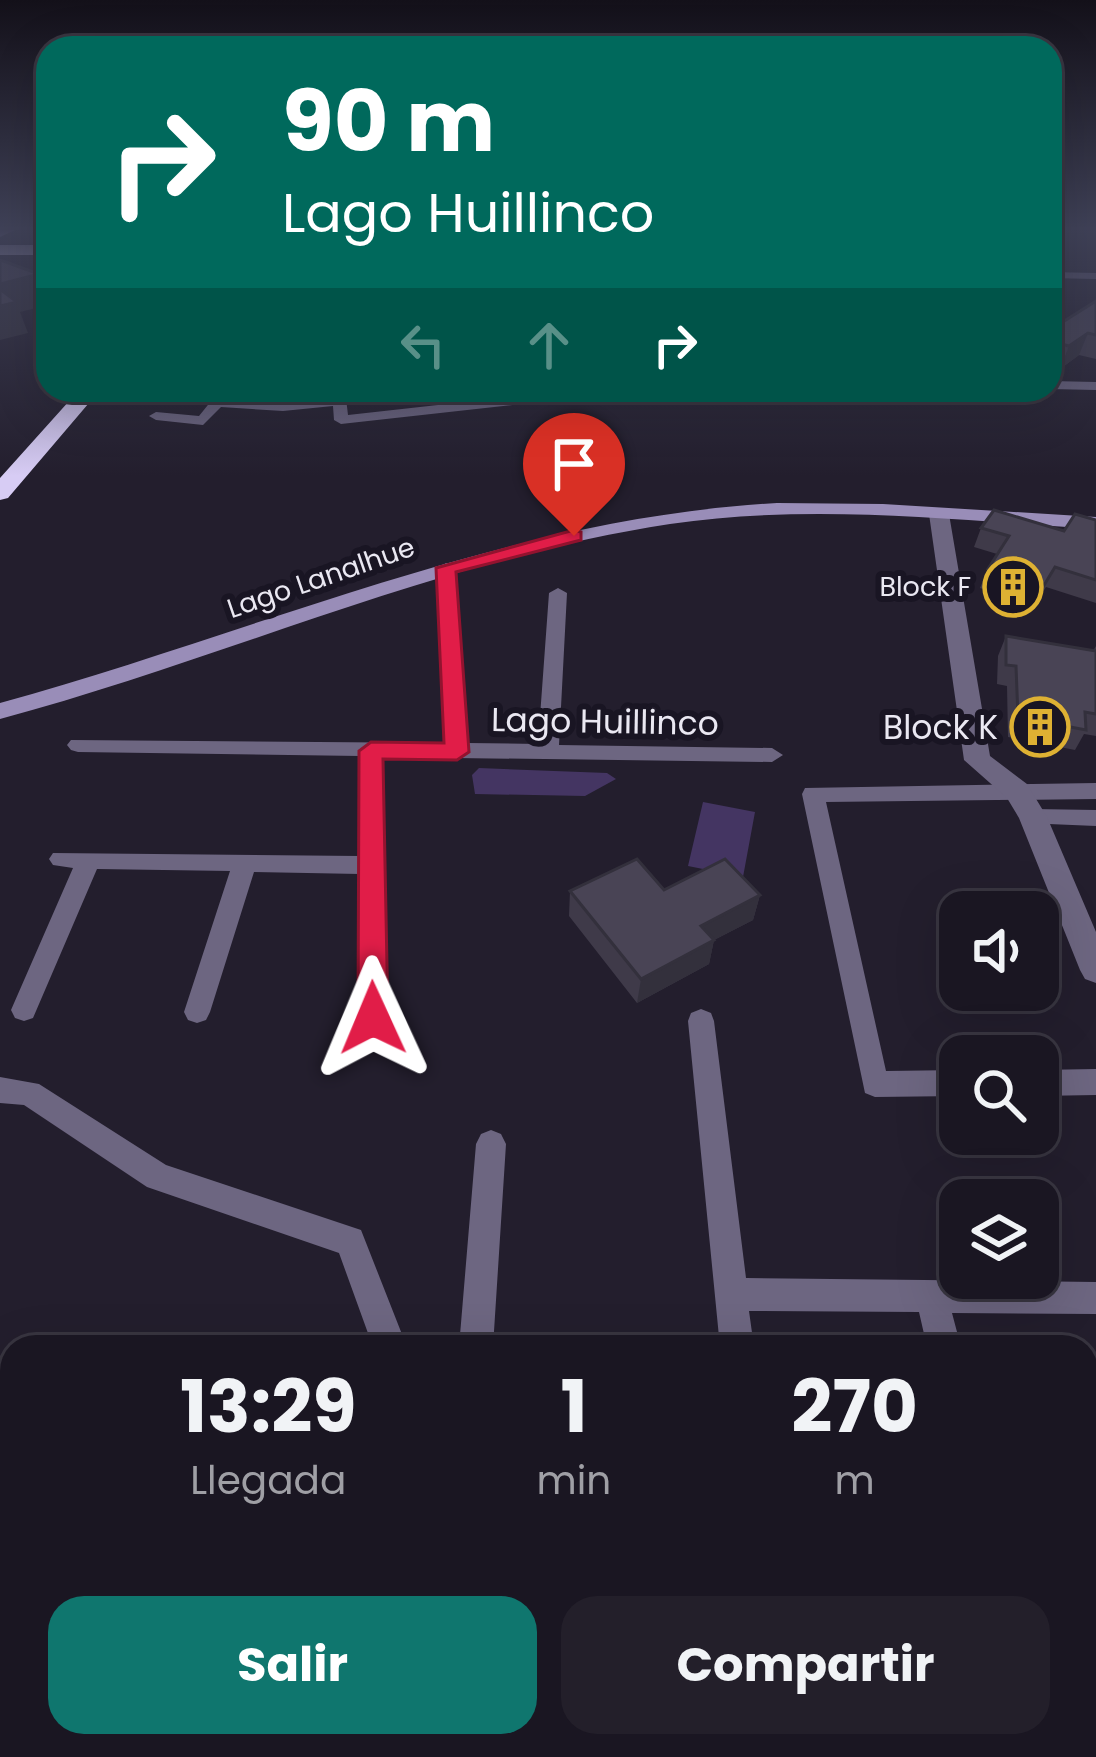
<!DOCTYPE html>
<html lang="es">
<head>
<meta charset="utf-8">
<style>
  body { margin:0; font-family:Poppins,sans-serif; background:#231f2a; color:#f1f3f6; height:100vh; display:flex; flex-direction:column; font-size:45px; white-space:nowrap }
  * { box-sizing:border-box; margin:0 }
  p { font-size:39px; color:#9f9fa5 }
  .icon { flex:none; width:66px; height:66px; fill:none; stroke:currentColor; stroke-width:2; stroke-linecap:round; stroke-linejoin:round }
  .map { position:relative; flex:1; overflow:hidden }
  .panel { position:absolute; left:0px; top:1335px; width:1098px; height:423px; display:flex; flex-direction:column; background:#1a1622; border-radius:36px 36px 0 0; box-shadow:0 12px 48px #0002,0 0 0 3px #383540 }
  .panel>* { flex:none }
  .top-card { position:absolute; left:36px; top:36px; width:1026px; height:366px; border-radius:36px; box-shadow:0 12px 48px #0002,0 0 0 3px #383540; background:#00695c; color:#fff; overflow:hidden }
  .buttons { position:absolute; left:939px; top:891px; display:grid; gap:24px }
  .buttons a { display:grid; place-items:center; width:120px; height:120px; border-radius:24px; background:#1a1622; box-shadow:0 12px 48px #0002,0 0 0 3px #383540; font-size:60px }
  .pin { position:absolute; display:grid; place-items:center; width:102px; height:102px; color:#fff; margin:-123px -51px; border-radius:50% 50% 50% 0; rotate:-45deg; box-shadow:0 0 12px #0007 }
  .pin .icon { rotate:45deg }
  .me { position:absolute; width:132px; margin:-66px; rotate:359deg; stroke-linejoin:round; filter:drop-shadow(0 0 9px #0008) }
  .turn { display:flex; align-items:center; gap:42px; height:252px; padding:0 48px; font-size:54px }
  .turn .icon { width:156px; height:156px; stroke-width:2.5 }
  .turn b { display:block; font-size:84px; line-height:102px }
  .lanes { display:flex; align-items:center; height:114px; padding:0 48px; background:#0003; justify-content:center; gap:60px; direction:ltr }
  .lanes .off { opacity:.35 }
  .eta { display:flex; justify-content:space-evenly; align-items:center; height:204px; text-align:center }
  .eta b { font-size:72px; font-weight:700; line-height:84px }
  .button { display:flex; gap:24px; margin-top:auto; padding:24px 48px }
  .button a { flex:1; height:138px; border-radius:36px; background:#0f766e; color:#fff; font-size:48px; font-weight:700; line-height:138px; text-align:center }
  .button a+a { background:#231f2a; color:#f1f3f6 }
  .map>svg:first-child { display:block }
  .green { fill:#443562 }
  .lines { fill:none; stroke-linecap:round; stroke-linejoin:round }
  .minor { fill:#6d6681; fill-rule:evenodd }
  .tertiary { fill:#6d6681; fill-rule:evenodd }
  .secondary { fill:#998db8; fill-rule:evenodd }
  .primary { fill:#bbabe3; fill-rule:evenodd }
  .motorway { fill:#d7ccf4; fill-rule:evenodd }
  .wall { fill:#3f3a49 }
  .shaded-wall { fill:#33303c }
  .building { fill:#494455; stroke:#33303c; stroke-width:3 }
  .route { fill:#e11d48; stroke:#92132f; stroke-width:3 }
  .labels { text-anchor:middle; stroke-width:12; stroke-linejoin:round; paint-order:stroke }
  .far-street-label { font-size:27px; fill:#eae8f2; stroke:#191523 }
  .far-poi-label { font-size:27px; fill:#eae8f2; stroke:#191523; text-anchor:end }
  .street-label { font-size:33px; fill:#eae8f2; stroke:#191523 }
  .poi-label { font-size:33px; fill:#eae8f2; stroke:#191523; text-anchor:end }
</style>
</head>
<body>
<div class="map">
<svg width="1096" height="1757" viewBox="0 0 1096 1757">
  <rect width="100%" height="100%" fill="#231e2d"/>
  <path class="green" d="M 479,768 L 607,773 L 616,779 L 585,796 L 475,794 L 472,775 Z
    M 703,802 L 755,812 L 743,877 L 688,866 Z"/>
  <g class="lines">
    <path class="minor" d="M 1050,272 L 1096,273 L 1096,279 L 1050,278 Z
      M 1050,381 L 1096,382 L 1096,390 L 1050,389 Z
      M 220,390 L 232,390 L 227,399 L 283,403 L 332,398 L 331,390 L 345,390 L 348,415 L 573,390 L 617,390 L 610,394 L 341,424 L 334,420 L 333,406 L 283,411 L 221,407 L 203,425 L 156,420 L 149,416 L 156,412 L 199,416 Z
      M 446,563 L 455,568 L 467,743 L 538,744 L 549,593 L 558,588 L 567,593 L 559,745 L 772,748 L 783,755 L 772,762 L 382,757 L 386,1018 L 383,1026 L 373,1030 L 363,1026 L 360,1018 L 360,874 L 254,872 L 210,1012 L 206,1020 L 197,1023 L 188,1020 L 184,1012 L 230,871 L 97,869 L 33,1018 L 24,1021 L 15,1018 L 11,1010 L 73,868 L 53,865 L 49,859 L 53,853 L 360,856 L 360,756 L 78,752 L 71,750 L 67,745 L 71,740 L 446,743 L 437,568 Z
      M 1096,783 L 1096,799 L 826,802 L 886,1071 L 960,1070 L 960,1096 L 875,1097 L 865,1093 L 802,794 L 805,788 Z
      M 1033,809 L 1096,810 L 1096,826 L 1025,823 L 1022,817 L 1025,811 Z
      M 701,1009 L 711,1013 L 714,1021 L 746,1278 L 1096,1282 L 1096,1314 L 952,1313 L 961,1347 L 927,1347 L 919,1312 L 749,1311 L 754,1347 L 720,1347 L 688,1021 L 691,1013 Z
      M 1096,1069 L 1096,1095 L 1038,1096 L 1038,1070 Z
      M 0,1077 L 39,1084 L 166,1165 L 361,1230 L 407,1347 L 373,1347 L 339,1253 L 147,1187 L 24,1105 L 0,1103 Z
      M 491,1130 L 501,1134 L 506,1144 L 493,1347 L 459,1347 L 476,1144 L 481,1134 Z
      M 316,1746 L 408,1746 L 404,1757 L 312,1757 Z
      M 425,1746 L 467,1746 L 466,1757 L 424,1757 Z
      M 1019,1746 L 1061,1746 L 1063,1757 L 1021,1757 Z"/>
    <path class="tertiary" d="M 939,508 L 949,514 L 990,756 L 1027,784 L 1047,817 L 1096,932 L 1096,983 L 1085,979 L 1080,970 L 1019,818 L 1007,798 L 964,760 L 929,514 Z"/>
    <path class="secondary" d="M 777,503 L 883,504 L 1096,517 L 1096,529 C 955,520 811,503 670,524 C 440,559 224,659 0,719 L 0,703 C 258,632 507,518 777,503 Z"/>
    <path class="primary" d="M 0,230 L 15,230 L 0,237 Z"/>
    <path class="motorway" d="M 0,245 L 48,245 L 48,255 L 0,255 Z
      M 79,390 L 100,390 L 8,498 L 0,500 L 0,478 Z"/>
  </g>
  <path class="wall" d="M 1096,301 L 1096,359 L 1079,355 L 1060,369 L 1050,365 L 1050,330 Z
    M 1096,520 L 1096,603 L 1046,587 L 1034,606 L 980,588 L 988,569 L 997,554 L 974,547 L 981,528 L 1064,531 Z
    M 1006,636 L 1093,651 L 1096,646 L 1096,736 L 1084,734 L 1075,750 L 1008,737 L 1007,686 L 997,684 L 998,656 Z
    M 664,890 L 760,895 L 753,920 L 714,940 L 709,964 L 637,1003 L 569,916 L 570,891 Z"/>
  <path class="shaded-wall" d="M 39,274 L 48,305 L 20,312 L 28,333 L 0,340 L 0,284 Z
    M 1088,333 L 1079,355 L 1060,369 L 1069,346 Z
    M 760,895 L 753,920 L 714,940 L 709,964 L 637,1003 L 641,979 L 701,926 Z"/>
  <path class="building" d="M 0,260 L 39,274 L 0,284 Z
    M 0,289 L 17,302 L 0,306 Z
    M 1096,301 L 1096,335 L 1088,333 L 1069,346 L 1050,341 L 1050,330 Z
    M 994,510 L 1064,531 L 1075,514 L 1096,520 L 1096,580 L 1055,567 L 1043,587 L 988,569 L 1009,536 L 981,528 Z
    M 1006,636 L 1096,651 L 1096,714 L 1085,712 L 1086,730 L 1018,717 L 1016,666 L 1006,665 Z
    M 637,859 L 664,890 L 725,859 L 760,895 L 701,926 L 714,940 L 641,979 L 570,891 Z"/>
  <linearGradient id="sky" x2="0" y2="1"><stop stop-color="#131019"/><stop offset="0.48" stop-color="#3f4157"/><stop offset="1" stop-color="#3f4157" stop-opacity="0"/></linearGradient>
  <rect width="1096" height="476" fill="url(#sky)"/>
  <path class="route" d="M 574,530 L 581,532 L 581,540 L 456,572 L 469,752 L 457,760 L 383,759 L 388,1018 L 373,1032 L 362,1028 L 358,1018 L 359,751 L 371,742 L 444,743 L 436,568 Z"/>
  <defs>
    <symbol id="building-ring" viewBox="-11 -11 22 22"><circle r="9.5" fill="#191523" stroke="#deb133" stroke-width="1.5"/><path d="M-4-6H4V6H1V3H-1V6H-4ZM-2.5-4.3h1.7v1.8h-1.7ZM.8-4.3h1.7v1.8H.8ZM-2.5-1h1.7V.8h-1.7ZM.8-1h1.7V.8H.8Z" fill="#deb133"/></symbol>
  </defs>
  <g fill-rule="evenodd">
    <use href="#building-ring" x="980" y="554" width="66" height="66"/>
    <use href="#building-ring" x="1007" y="694" width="66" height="66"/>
  </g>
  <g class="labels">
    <g class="far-street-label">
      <text transform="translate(321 578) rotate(-19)" y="9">Lago Lanalhue</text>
    </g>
    <g class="far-poi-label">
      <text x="971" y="596">Block F</text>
    </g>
    <g class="street-label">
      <text transform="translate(605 721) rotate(1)" y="12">Lago Huillinco</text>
    </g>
    <g class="poi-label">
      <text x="998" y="739">Block K</text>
    </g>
  </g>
</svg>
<div class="buttons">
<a><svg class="icon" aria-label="sound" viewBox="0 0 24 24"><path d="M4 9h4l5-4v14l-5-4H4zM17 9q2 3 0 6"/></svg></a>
<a><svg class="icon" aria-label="search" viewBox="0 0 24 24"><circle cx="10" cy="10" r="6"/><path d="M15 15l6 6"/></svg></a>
<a><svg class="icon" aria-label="layers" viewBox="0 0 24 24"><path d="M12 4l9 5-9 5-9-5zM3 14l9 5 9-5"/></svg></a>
</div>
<div class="pin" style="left:574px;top:536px;background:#d93025"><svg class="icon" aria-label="arrive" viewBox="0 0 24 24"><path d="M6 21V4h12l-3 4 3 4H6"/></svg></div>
<svg class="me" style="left:373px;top:1018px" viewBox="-20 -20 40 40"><path d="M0-17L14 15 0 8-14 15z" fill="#e11d48" stroke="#fff" stroke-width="4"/></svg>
<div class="top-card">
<div class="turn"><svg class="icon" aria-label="right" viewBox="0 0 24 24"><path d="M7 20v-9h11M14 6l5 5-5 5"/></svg><div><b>90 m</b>Lago Huillinco</div></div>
<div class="lanes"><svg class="icon off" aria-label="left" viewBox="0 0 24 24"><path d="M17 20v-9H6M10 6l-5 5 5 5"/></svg><svg class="icon off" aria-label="ahead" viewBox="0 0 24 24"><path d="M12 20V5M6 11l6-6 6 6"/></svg><svg class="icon" aria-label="right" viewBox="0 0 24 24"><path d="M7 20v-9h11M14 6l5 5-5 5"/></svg></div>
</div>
<section class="panel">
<div class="eta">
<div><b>13:29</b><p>Llegada</p></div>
<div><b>1</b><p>min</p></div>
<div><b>270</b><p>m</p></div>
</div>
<div class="button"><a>Salir</a><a>Compartir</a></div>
</section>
</div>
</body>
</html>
